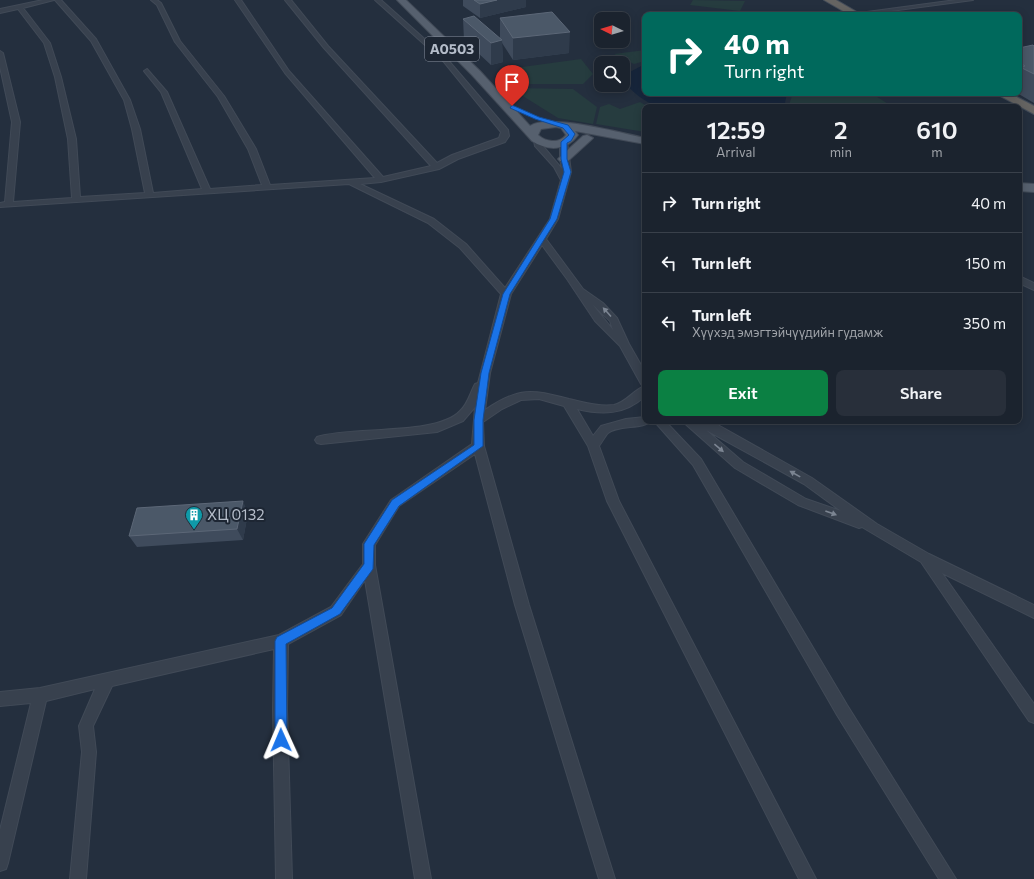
<!DOCTYPE html>
<html lang="en">
<head>
<meta charset="utf-8">
<style>
  body { margin:0; font-family:Commissioner,sans-serif; background:#282f3a; color:#f1f3f6; height:100vh; display:flex; flex-direction:column; font-size:15px; white-space:nowrap }
  * { box-sizing:border-box; margin:0 }
  p { font-size:13px; color:#a0a4aa }
  .icon { flex:none; width:22px; height:22px; fill:none; stroke:currentColor; stroke-width:2; stroke-linecap:round; stroke-linejoin:round }
  .map { position:relative; flex:1; overflow:hidden }
  .panel { position:absolute; left:642px; top:104px; width:380px; height:320px; display:flex; flex-direction:column; background:#1b232e; border-radius:8px; box-shadow:0 2px 10px #0003,0 0 0 1px #39404a }
  .panel>* { flex:none }
  .banner { position:absolute; left:642px; top:12px; width:380px; height:84px; border-radius:8px; box-shadow:0 2px 10px #0003,0 0 0 1px #39404a; background:#00695c; color:#fff; overflow:hidden }
  .needle { width:26px; rotate:275deg }
  .tools { position:absolute; left:594px; top:12px; display:grid; gap:8px }
  .tools a { display:grid; place-items:center; width:36px; height:36px; border-radius:8px; background:#1b232e; box-shadow:0 2px 10px #0003,0 0 0 1px #39404a; font-size:20px }
  .pin { position:absolute; display:grid; place-items:center; width:34px; height:34px; color:#fff; margin:-41px -17px; border-radius:50% 50% 50% 0; rotate:-45deg; box-shadow:0 0 4px #0007 }
  .pin .icon { rotate:45deg }
  .me { position:absolute; width:44px; margin:-22px; rotate:359deg; stroke-linejoin:round; filter:drop-shadow(0 0 3px #0008) }
  .turn { display:flex; align-items:center; gap:14px; height:84px; padding:0 16px; font-size:18px }
  .turn .icon { width:52px; height:52px; stroke-width:2.5 }
  .turn b { display:block; font-size:28px; line-height:34px }
  .eta { display:flex; justify-content:space-evenly; align-items:center; height:68px; text-align:center }
  .eta b { font-size:24px; font-weight:600; line-height:28px }
  .primary-button { display:flex; gap:8px; margin-top:auto; padding:8px 16px }
  .primary-button a { flex:1; height:46px; border-radius:8px; background:#0b8043; color:#fff; font-size:16px; font-weight:600; line-height:46px; text-align:center }
  .primary-button a+a { background:#282f3a; color:#f1f3f6 }
  ul { padding:0; list-style:none }
  li { display:flex; align-items:center; gap:12px; height:60px; padding:0 16px; border-top:1px solid #39404a }
  li div { flex:1 }
  li b { display:block; font-size:15px }
  li em { font-style:normal }
  .map>svg:first-child { display:block }
  .green { fill:#263c3f }
  .water { fill:#17263c }
  .lines { fill:none; stroke-linecap:round; stroke-linejoin:round }
  .minor-casing { stroke:#414a57; stroke-width:2 }
  .primary-casing { stroke:#414a57; stroke-width:2 }
  .trunk-casing { stroke:#434c59; stroke-width:2 }
  .minor { fill:#38414e; fill-rule:evenodd }
  .primary { fill:#56606e; fill-rule:evenodd }
  .trunk { fill:#656462; fill-rule:evenodd }
  .wall { fill:#3f4b5c }
  .shaded-wall { fill:#2f3b4b }
  .building { fill:#4b5868; stroke:#5c6777 }
  .oneway { fill:#7c8592 }
  .route { fill:#1a73e8; stroke:#114b97 }
  .labels { text-anchor:middle; stroke-width:4; stroke-linejoin:round; paint-order:stroke }
  .shield { fill:#1d2633; stroke:#878f9c; stroke-width:1 }
  .shield-label { font-size:14px; font-weight:bold; fill:#b4bcc9 }
  .poi-label { font-size:15px; fill:#b4bcc9; stroke:#1d2633; text-anchor:start }
</style>
</head>
<body>
<div class="map">
<svg width="1034" height="879" viewBox="0 0 1034 879">
  <rect width="100%" height="100%" fill="#242f3e"/>
  <path class="green" d="M 693,0 L 745,1 L 740,11 L 690,5 Z
    M 645,50 L 645,61 L 634,64 L 614,54 Z
    M 581,59 L 593,74 L 583,84 L 505,84 L 496,79 L 515,68 Z
    M 510,88 L 573,89 L 597,107 L 593,124 L 558,118 Z
    M 793,93 L 871,93 L 893,107 L 786,107 L 789,105 Z
    M 640,102 L 649,107 L 645,107 L 645,132 L 596,124 L 600,107 L 609,104 L 620,109 Z"/>
  <path class="water" d="M 645,64 L 645,93 L 787,93 L 785,103 L 778,107 L 659,107 C 646,103 630,91 623,80 L 628,73 Z"/>
  <g class="lines">
    <defs>
      <path id="minor" d="M 43,0 L 54,0 L 23,8 L 50,43 L 61,77 L 76,139 L 80,197 L 145,193 L 132,129 L 124,100 L 91,41 L 55,0 L 61,0 L 96,39 L 130,100 L 140,129 L 153,193 L 202,189 L 161,92 L 144,71 L 147,69 L 167,92 L 210,189 L 262,185 L 248,149 L 218,97 L 175,42 L 157,5 L 151,0 L 157,0 L 161,3 L 180,41 L 224,96 L 256,149 L 270,185 L 375,178 L 285,73 L 235,0 L 241,0 L 289,71 L 383,177 L 431,166 L 324,48 L 285,0 L 291,0 L 328,46 L 437,163 L 452,155 L 499,138 L 501,132 L 444,62 L 375,0 L 381,0 L 448,60 L 508,130 L 509,136 L 505,142 L 458,159 L 439,169 L 381,182 L 360,184 L 434,219 L 466,244 L 505,288 L 550,219 L 561,180 L 554,167 L 535,146 L 534,141 L 541,139 L 543,146 L 562,169 L 560,159 L 560,143 L 567,141 L 571,172 L 558,219 L 546,239 L 583,289 L 603,303 L 617,318 L 629,344 L 645,372 L 645,385 L 641,384 L 620,346 L 595,321 L 567,279 L 542,245 L 511,294 L 490,373 L 485,410 C 519,387 531,389 569,399 C 583,402 598,407 614,405 C 627,402 633,390 645,386 L 645,396 C 625,415 602,415 577,409 L 593,436 L 601,426 L 626,419 L 645,417 L 645,421 L 650,421 C 646,429 617,425 608,433 C 605,436 602,442 599,446 L 619,501 L 816,879 L 799,879 L 607,501 L 588,446 L 564,406 L 539,399 L 521,400 L 502,409 L 483,422 L 484,446 L 529,605 L 615,879 L 599,879 L 515,605 L 475,454 L 399,506 L 375,545 L 375,565 L 431,879 L 415,879 L 365,580 L 341,615 L 288,644 L 287,709 L 292,879 L 276,879 L 273,709 L 274,649 L 112,686 L 93,726 L 96,752 L 86,879 L 70,879 L 82,752 L 79,726 L 95,689 L 46,701 L 8,863 L 6,869 L 0,871 L 0,830 L 31,703 L 0,706 L 0,692 L 40,688 L 279,635 L 331,607 L 363,564 L 363,544 L 391,500 L 472,444 L 475,407 L 463,421 L 437,432 L 321,444 L 317,443 L 315,440 L 317,437 C 351,426 437,436 460,411 C 468,404 470,393 475,384 L 478,383 L 501,294 L 460,248 L 428,223 L 349,184 L 0,207 L 0,203 L 5,202 L 12,122 L 0,67 L 0,51 L 3,53 L 20,122 L 13,202 L 72,198 L 68,139 L 55,77 L 44,43 L 18,9 L 0,13 L 0,9 ZM 592,304 L 610,321 L 613,330 Z
        M 956,0 L 973,0 L 861,15 L 852,14 Z
        M 1019,276 L 1034,283 L 1034,290 L 1019,283 Z
        M 654,421 L 665,421 L 701,459 L 847,705 L 956,879 L 939,879 L 837,715 L 693,465 Z
        M 682,421 L 703,421 L 718,425 L 812,478 L 877,524 L 929,554 L 1034,605 L 1034,618 L 942,573 L 1034,704 L 1034,723 L 1029,721 L 921,562 L 862,527 L 859,528 L 798,505 L 735,468 ZM 706,430 L 804,484 L 841,511 L 806,499 L 743,462 Z"/>
      <path id="primary" d="M 397,0 L 406,0 L 480,71 L 530,126 C 548,113 621,133 645,138 L 645,144 L 575,131 L 578,135 C 567,151 547,151 532,141 L 472,75 ZM 556,127 L 561,128 L 566,135 C 559,144 546,142 538,135 L 541,129 Z
        M 587,135 L 593,138 L 591,140 L 568,161 L 560,161 L 558,159 L 560,157 L 583,136 Z
        M 1019,183 L 1034,184 L 1034,192 L 1019,191 Z"/>
      <path id="trunk" d="M 824,0 L 836,0 L 862,15 L 850,15 Z
        M 995,93 L 1009,93 L 1034,106 L 1034,114 Z"/>
    </defs>
    <use href="#minor" class="minor-casing"/>
    <use href="#primary" class="primary-casing"/>
    <use href="#trunk" class="trunk-casing"/>
    <use href="#minor" class="minor"/>
    <use href="#primary" class="primary"/>
    <use href="#trunk" class="trunk"/>
  </g>
  <path class="wall" d="M 463,0 L 526,0 L 526,7 L 480,18 L 463,6 Z
    M 500,18 L 569,53 L 513,60 L 502,43 L 503,62 L 491,65 L 464,40 L 463,19 L 500,39 Z
    M 1034,46 L 1034,103 L 1017,93 L 1019,93 L 1019,48 Z
    M 891,93 L 911,93 L 910,97 L 891,94 Z
    M 248,513 L 243,540 L 137,547 L 129,536 Z"/>
  <path class="shaded-wall" d="M 497,0 L 526,0 L 526,7 L 480,18 L 480,4 Z
    M 570,32 L 569,53 L 513,60 L 513,38 Z
    M 502,40 L 503,62 L 491,65 L 491,43 Z
    M 243,501 L 248,513 L 243,540 L 237,529 Z"/>
  <path class="building" d="M 474,0 L 497,0 L 480,4 Z
    M 552,12 L 570,32 L 513,38 L 500,18 Z
    M 474,16 L 502,40 L 491,43 L 463,19 Z
    M 1033,45 L 1034,46 L 1034,74 L 1020,67 L 1025,66 L 1019,62 L 1019,48 Z
    M 243,501 L 237,529 L 129,536 L 137,508 Z"/>
  <defs><path id="oneway-solid" d="M-6-.8H1V-3.2L6.5 0L1 3.2V.8H-6Z"/></defs>
  <g class="oneway">
    <use href="#oneway-solid" transform="translate(607 312) rotate(-132)"/>
    <use href="#oneway-solid" transform="translate(719 448) rotate(40)"/>
    <use href="#oneway-solid" transform="translate(795 474) rotate(-151)"/>
    <use href="#oneway-solid" transform="translate(831 513) rotate(20)"/>
  </g>
  <path class="route" d="M 512,105 L 539,117 L 568,125 L 575,134 L 571,141 L 567,143 L 567,159 L 571,172 L 557,219 L 510,294 L 489,373 L 483,420 L 483,446 L 399,506 L 374,545 L 373,569 L 340,614 L 286,644 L 287,740 L 285,745 L 281,746 L 276,745 L 275,740 L 275,641 L 277,637 L 332,608 L 364,564 L 364,544 L 392,500 L 474,445 L 474,420 L 481,373 L 503,294 L 550,219 L 564,172 L 561,159 L 561,142 L 569,135 L 563,128 L 535,119 L 510,108 Z"/>
  <defs>
    <symbol id="building-pin" viewBox="-11 -11 22 30"><path d="M0 17L-7.5 6A9.5 9.5 0 1 1 7.5 6Z" fill="#0f9aa8" stroke="#1d2633"/><path d="M-4-6H4V6H1V3H-1V6H-4ZM-2.5-4.3h1.7v1.8h-1.7ZM.8-4.3h1.7v1.8H.8ZM-2.5-1h1.7V.8h-1.7ZM.8-1h1.7V.8H.8Z" fill="#fff"/></symbol>
  </defs>
  <g fill-rule="evenodd">
    <use href="#building-pin" x="184" y="505" width="20" height="27"/>
  </g>
  <g class="labels">
    <rect class="shield" x="425" y="37" width="54" height="24" rx="3"/>
    <g class="shield-label">
      <text x="452" y="54">A0503</text>
    </g>
    <g class="poi-label">
      <text x="207" y="520">ХЦ 0132</text>
    </g>
  </g>
</svg>
<div class="tools">
<a><svg class="needle" viewBox="-14 -14 28 28"><path d="M0-13l5 13h-10z" fill="#e53935"/><path d="M0 13l5-13h-10z" fill="#a0a4aa"/></svg></a>
<a><svg class="icon" aria-label="search" viewBox="0 0 24 24"><circle cx="10" cy="10" r="6"/><path d="M15 15l6 6"/></svg></a>
</div>
<div class="pin" style="left:512px;top:106px;background:#d93025"><svg class="icon" aria-label="arrive" viewBox="0 0 24 24"><path d="M6 21V4h12l-3 4 3 4H6"/></svg></div>
<svg class="me" style="left:281px;top:740px" viewBox="-20 -20 40 40"><path d="M0-17L14 15 0 8-14 15z" fill="#1a73e8" stroke="#fff" stroke-width="4"/></svg>
<div class="banner">
<div class="turn"><svg class="icon" aria-label="right" viewBox="0 0 24 24"><path d="M7 20v-9h11M14 6l5 5-5 5"/></svg><div><b>40 m</b>Turn right</div></div>
</div>
<section class="panel">
<div class="eta">
<div><b>12:59</b><p>Arrival</p></div>
<div><b>2</b><p>min</p></div>
<div><b>610</b><p>m</p></div>
</div>
<ul>
<li><svg class="icon" aria-label="right" viewBox="0 0 24 24"><path d="M7 20v-9h11M14 6l5 5-5 5"/></svg><div><b>Turn right</b></div><em>40 m</em></li>
<li><svg class="icon" aria-label="left" viewBox="0 0 24 24"><path d="M17 20v-9H6M10 6l-5 5 5 5"/></svg><div><b>Turn left</b></div><em>150 m</em></li>
<li><svg class="icon" aria-label="left" viewBox="0 0 24 24"><path d="M17 20v-9H6M10 6l-5 5 5 5"/></svg><div><b>Turn left</b><p>Хүүхэд эмэгтэйчүүдийн гудамж</p></div><em>350 m</em></li>
</ul>
<div class="primary-button"><a>Exit</a><a>Share</a></div>
</section>
</div>
</body>
</html>
